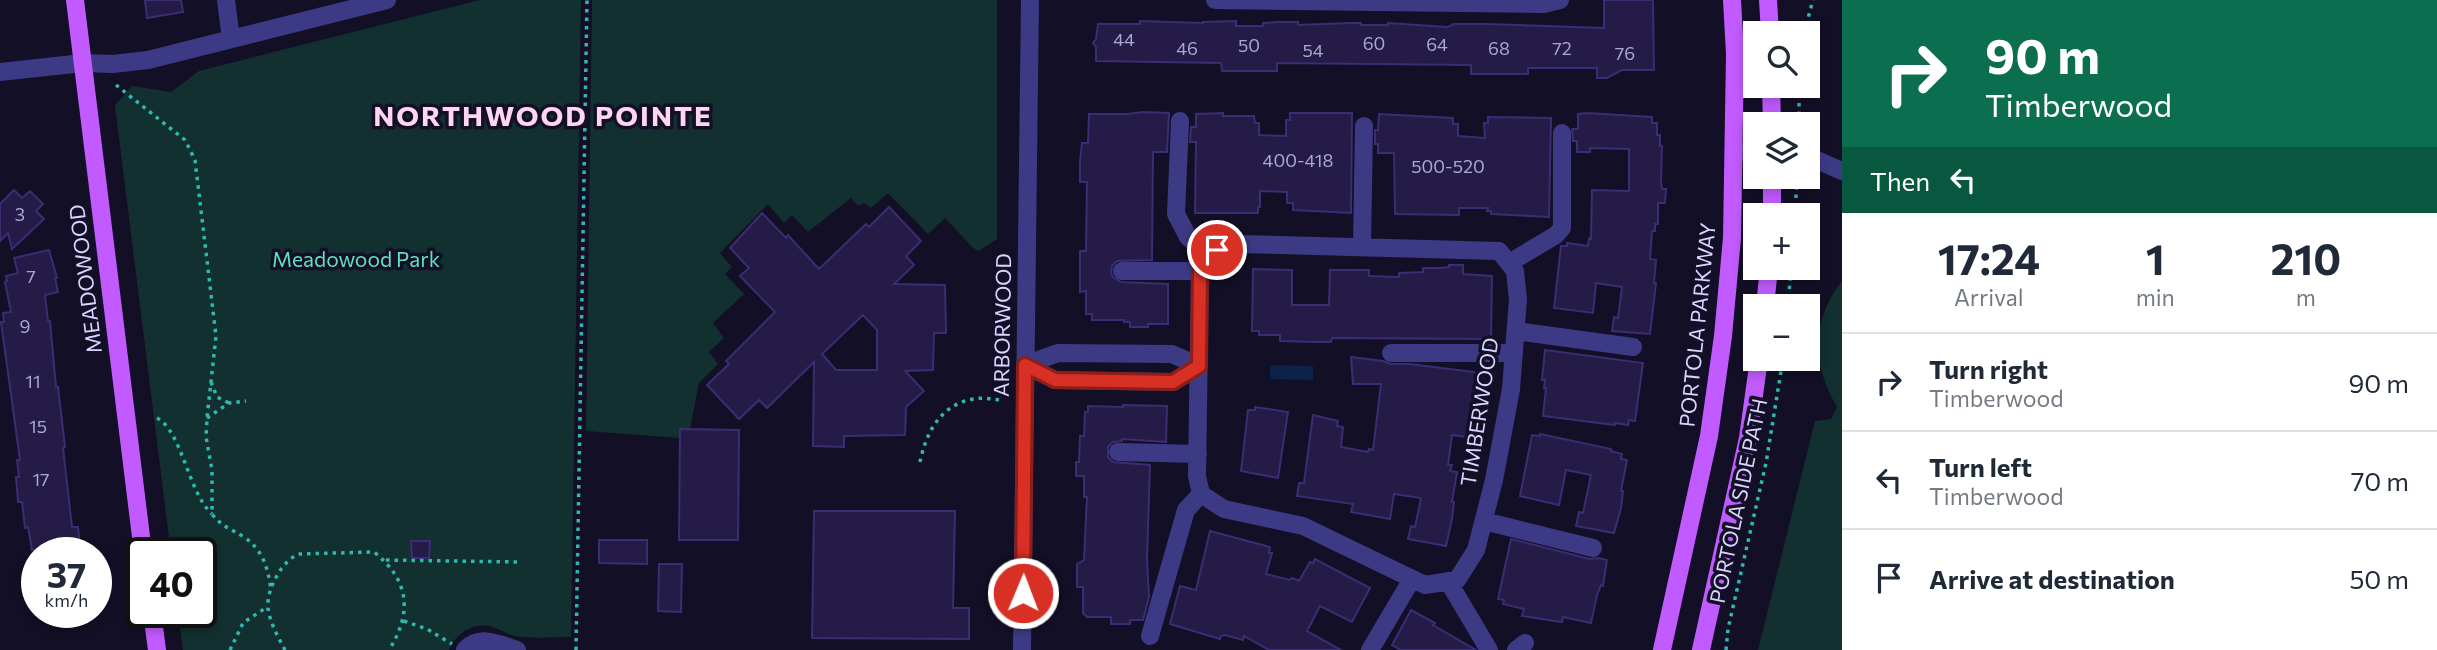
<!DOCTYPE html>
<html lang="en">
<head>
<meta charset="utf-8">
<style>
  body { margin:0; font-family:Commissioner,sans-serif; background:#f6f6f7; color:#1f2937; height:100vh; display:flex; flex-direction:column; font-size:26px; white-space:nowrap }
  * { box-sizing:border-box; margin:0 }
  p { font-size:23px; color:#747a83 }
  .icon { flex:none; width:38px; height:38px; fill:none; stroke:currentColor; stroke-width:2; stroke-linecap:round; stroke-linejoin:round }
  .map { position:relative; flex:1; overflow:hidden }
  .side { display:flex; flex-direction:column; background:#fff; width:595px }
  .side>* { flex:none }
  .banner { background:#0b6e4f; color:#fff; overflow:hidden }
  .fabs { position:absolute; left:1743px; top:21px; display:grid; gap:14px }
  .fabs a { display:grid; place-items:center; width:77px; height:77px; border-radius:0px; background:#fff; box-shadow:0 4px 10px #0003; font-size:35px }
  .speed { position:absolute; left:21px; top:537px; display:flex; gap:14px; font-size:35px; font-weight:700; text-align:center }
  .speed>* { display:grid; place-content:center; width:91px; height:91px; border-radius:50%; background:#fff; box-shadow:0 4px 10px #0003; line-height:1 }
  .speed small { font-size:18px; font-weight:400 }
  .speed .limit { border:4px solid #111; border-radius:10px; background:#fff; color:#111 }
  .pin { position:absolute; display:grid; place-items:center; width:60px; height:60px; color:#fff; margin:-30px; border:4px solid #fff; border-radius:50%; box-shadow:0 2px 7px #0007 }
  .me { position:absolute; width:77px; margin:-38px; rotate:1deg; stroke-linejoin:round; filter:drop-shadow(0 0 5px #0008) }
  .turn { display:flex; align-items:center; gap:24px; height:147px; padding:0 28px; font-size:32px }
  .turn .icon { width:91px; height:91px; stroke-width:2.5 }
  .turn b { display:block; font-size:49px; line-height:60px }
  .then { display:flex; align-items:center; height:66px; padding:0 28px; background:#0003; gap:14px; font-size:26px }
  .eta { display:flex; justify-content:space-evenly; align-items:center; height:119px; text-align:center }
  .eta b { font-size:42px; font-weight:700; line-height:49px }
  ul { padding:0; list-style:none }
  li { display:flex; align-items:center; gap:21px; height:98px; padding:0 28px; border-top:2px solid #e0e1e3 }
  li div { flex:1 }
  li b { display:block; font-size:26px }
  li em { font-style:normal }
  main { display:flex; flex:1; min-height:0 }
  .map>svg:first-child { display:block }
  .green { fill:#12302f }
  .water { fill:#0c2248 }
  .building { fill:#241b47; stroke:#3b2d73; stroke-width:2; fill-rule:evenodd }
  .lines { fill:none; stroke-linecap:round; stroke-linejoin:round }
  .path { stroke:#2fb8b0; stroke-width:3.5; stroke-dasharray:3.5 5; stroke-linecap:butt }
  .minor { stroke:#3d3a85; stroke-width:18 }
  .major { stroke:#c25bff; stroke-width:18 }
  .route-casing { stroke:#8d1f18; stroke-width:18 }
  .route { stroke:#d93025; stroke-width:12 }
  .labels { text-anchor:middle; stroke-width:7; stroke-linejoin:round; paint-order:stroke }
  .number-label { font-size:18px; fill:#aca6d1 }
  .park-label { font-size:21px; fill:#5fe0c0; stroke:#130f26 }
  .street-label { font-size:21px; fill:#d9d4ff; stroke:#130f26 }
  .district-label { font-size:28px; font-weight:bold; letter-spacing:2px; fill:#ffd6f0; stroke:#130f26 }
</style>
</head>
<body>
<main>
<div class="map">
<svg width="1842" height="650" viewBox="0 0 1842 650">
  <rect width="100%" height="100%" fill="#130f26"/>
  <path class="green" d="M 480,0 L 581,0 L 571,637 C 553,637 533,639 515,636 C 506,634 498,628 489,626 C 471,623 455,635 449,650 L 183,650 L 178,613 L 201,612 L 201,553 L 171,553 L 115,105 L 132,86 L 171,92 L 199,71 Z
    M 592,0 L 997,0 L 997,239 L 979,251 L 973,248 L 945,218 L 928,234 L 888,193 L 871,208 L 864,203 L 858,206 L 851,198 L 808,232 L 792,215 L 784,223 L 768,204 L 720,253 L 732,267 L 725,274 L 744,294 L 713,323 L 724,338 L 709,352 L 718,364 L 699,383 L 690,429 L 680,438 L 586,431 Z
    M 1842,281 L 1842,650 L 1758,650 L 1815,421 L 1831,419 L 1837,407 C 1811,363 1811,321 1842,281 Z"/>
  <path class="water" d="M 1270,365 L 1313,366 L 1313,380 L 1270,379 Z"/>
  <path class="building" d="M 145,0 L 181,0 L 183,12 L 147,18 Z
    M 1604,0 L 1653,0 L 1654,70 L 1622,70 L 1607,78 L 1597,78 L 1597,68 L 1528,68 L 1528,74 L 1471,74 L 1471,65 L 1277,63 L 1277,71 L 1222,71 L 1221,63 L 1096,61 L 1096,47 L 1093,43 L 1096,39 L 1098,24 L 1140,24 L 1140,21 L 1203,23 L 1203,22 L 1236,21 L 1236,26 L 1263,26 L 1263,23 L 1279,22 L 1298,22 L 1298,25 L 1350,23 L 1361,23 L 1361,25 L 1388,25 L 1388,23 L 1448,27 L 1454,24 L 1487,24 L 1604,28 Z
    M 1143,112 L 1169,113 L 1167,152 L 1153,152 L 1152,260 L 1117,261 L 1112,266 L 1111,272 L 1113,277 L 1121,282 L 1168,284 L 1168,324 L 1148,324 L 1148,327 L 1130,327 L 1130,322 L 1124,322 L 1124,320 L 1092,320 L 1092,314 L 1086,314 L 1086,291 L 1080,292 L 1080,251 L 1086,251 L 1087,182 L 1080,182 L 1080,161 L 1082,143 L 1088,143 L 1089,114 L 1127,114 Z
    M 1223,113 L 1223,116 L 1254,116 L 1255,123 L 1259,123 L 1259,135 L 1286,136 L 1286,120 L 1290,120 L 1290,113 L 1352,113 L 1351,213 L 1293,210 L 1293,203 L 1287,203 L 1287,192 L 1260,191 L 1260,207 L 1258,207 L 1258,213 L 1195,213 L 1196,142 L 1190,142 L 1191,127 L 1196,127 L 1196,114 Z
    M 1587,113 L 1652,117 L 1652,123 L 1657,123 L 1657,135 L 1660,135 L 1660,146 L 1662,146 L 1661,182 L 1662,189 L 1666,189 L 1665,203 L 1658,203 L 1658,224 L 1655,224 L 1655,231 L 1652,231 L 1650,259 L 1656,260 L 1654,283 L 1656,283 L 1650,334 L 1612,331 L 1614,317 L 1618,318 L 1622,287 L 1596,283 L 1593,313 L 1554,308 L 1561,246 L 1567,246 L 1567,243 L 1588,246 L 1589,238 L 1591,239 L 1592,190 L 1629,191 L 1629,149 L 1590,148 L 1590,152 L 1577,152 L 1577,141 L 1573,141 L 1572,129 L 1578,129 L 1578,114 Z
    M 1379,114 L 1453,118 L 1453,124 L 1458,124 L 1458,136 L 1485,138 L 1484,123 L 1488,123 L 1488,117 L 1551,118 L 1549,217 L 1491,214 L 1491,211 L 1487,211 L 1488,208 L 1459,208 L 1459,215 L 1395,214 L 1394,153 L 1378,153 L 1378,144 L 1375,144 L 1375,130 L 1378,130 Z
    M 14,190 L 22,198 L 30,191 L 43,204 L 36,211 L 44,219 L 12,249 L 8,233 L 0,241 L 0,204 Z
    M 889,207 L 921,241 L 906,256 L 914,265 L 894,284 L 945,285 L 946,333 L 934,333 L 933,370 L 905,371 L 924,391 L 906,407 L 905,435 L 844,436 L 844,447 L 813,446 L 814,362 L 767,408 L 759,400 L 739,419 L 707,385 L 729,364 L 726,361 L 775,312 L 740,276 L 749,268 L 730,248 L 762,213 L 786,238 L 788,235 L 819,269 L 866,224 L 869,227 ZM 863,315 L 877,330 L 877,370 L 836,370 L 822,354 Z
    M 49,250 L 57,278 L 55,278 L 58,292 L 45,295 L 48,321 L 50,321 L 56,387 L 58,387 L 65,447 L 63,448 L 72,527 L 78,527 L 80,545 L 32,550 L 28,527 L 25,528 L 22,502 L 18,502 L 16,477 L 19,477 L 17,460 L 20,460 L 1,322 L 4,322 L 3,313 L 11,312 L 5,282 L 7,281 L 6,276 L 18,273 L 14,258 Z
    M 1449,265 L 1463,265 L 1463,274 L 1492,276 L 1491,339 L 1332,338 L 1331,342 L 1313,342 L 1280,341 L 1280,335 L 1259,335 L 1259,331 L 1252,331 L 1253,269 L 1292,270 L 1292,305 L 1329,305 L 1330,270 L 1369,270 L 1369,276 L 1399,277 L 1399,273 L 1423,272 L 1423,268 L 1441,268 L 1449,267 Z
    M 1545,350 L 1643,363 L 1635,421 L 1629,420 L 1628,425 L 1615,423 L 1615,425 L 1543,416 L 1546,388 L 1544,388 L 1545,380 L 1542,380 Z
    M 1351,357 L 1383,361 L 1391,364 L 1410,364 L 1482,373 L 1473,438 L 1452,435 L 1448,465 L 1452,465 L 1450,471 L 1457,472 L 1452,502 L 1454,502 L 1452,519 L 1446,546 L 1408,539 L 1411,526 L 1415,527 L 1421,498 L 1394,494 L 1390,519 L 1351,512 L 1353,504 L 1297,496 L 1299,483 L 1304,483 L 1313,415 L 1338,421 L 1337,426 L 1343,427 L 1341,447 L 1368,452 L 1369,449 L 1373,450 L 1381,384 L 1353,384 Z
    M 1123,405 L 1167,406 L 1166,442 L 1122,439 L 1122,441 L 1113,442 L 1108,447 L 1108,457 L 1113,462 L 1150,465 L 1147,559 L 1149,597 L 1143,620 L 1130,620 L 1130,624 L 1111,624 L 1111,617 L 1087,617 L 1083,613 L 1083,587 L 1077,587 L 1077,564 L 1084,560 L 1087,497 L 1084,497 L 1084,476 L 1076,476 L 1076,462 L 1079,462 L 1080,436 L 1084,436 L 1085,412 L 1088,412 L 1088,406 L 1123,407 Z
    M 1255,407 L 1288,412 L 1278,478 L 1241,471 L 1248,410 L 1255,410 Z
    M 680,429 L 739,430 L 738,540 L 679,540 Z
    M 1540,434 L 1611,449 L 1611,451 L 1622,454 L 1621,459 L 1627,460 L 1621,491 L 1623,491 L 1621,508 L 1614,533 L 1576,526 L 1579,512 L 1583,513 L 1591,475 L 1566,470 L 1559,505 L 1520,496 L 1532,435 L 1540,436 Z
    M 814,511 L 955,511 L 953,608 L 969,608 L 969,639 L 812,638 Z
    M 1210,531 L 1270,547 L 1269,553 L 1272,553 L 1266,574 L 1290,580 L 1292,578 L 1299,581 L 1310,562 L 1313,563 L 1315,559 L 1370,588 L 1352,622 L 1320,606 L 1307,631 L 1341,650 L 1269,650 L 1244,636 L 1243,640 L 1225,635 L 1221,636 L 1220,639 L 1170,624 L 1180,586 L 1196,590 Z
    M 1511,539 L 1590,559 L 1598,558 L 1607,560 L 1603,586 L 1601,585 L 1597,595 L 1591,623 L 1563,617 L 1562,622 L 1522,616 L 1524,609 L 1503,604 L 1504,600 L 1498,599 Z
    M 599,540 L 647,540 L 647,564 L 599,563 Z
    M 411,541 L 430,541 L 429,558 L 412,558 Z
    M 659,564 L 682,564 L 681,612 L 658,611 Z
    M 1411,610 L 1435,623 L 1433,625 L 1476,650 L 1401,650 L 1392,645 Z"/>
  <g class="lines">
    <path class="path" d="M 1804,33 L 1813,0
      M 116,85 L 185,140 L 195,160 L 216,336 L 207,418 L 206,437 L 212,470 L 212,514 C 221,526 231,529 244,537 C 263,550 268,568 271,590
      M 1799,86 L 1799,124
      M 1795,215 L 1797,177
      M 1788,306 L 1791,268
      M 211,382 L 217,397 L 229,403
      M 157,418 C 182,431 188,492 212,514
      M 207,418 L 229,403 L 246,401
      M 920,462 C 926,433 940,405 973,399 C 981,397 991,399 1000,400
      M 386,560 L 520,562
      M 404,621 L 427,629 L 452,644
      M 230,650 L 243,623 L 267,607
      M 285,650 C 278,637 270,623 268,608 C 266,590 283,558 300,554 L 374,552 C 409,580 413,612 389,650
      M 576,650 L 587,0
      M 1726,650 L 1728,629 L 1766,463 L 1783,359"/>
    <path class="minor" d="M 226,0 L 231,39
      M 1215,0 L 1544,4 L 1560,0
      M 0,72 L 83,63 L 113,64 L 148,60 L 387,0
      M 1180,121 L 1176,214 L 1188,237 L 1211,258
      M 1735,152 L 1755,152
      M 1808,156 L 1842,171
      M 1241,244 L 1499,251 L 1515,271 L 1518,299 L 1511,389 L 1494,480 L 1476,550 L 1457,580 L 1425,585 L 1303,526 L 1224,509 L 1201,494 L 1197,476 L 1200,271 L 1217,250 Z
      M 1362,247 L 1364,126
      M 1509,263 L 1556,235 L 1562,228 L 1562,133
      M 1122,271 L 1200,271
      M 1516,331 L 1633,347
      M 1391,353 L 1514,353
      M 1025,365 L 1055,380 L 1173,382 L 1199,366
      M 1025,365 L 1058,353 L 1172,354 L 1199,366
      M 1118,452 L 1198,454
      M 1484,521 L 1593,548
      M 1448,581 L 1489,650
      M 1150,636 L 1186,510 L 1201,494
      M 465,650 C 479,634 499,644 517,650
      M 1022,650 L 1030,0
      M 1370,650 L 1412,579
      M 1516,650 L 1525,643"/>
    <path class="major" d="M 75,0 L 143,553
      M 1768,0 L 1770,33
      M 1771,86 L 1772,124
      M 1772,177 L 1772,215
      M 1765,306 L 1769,268
      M 152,612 L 157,650
      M 1662,650 L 1709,436 L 1723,336 L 1732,238 L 1735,54 L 1732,0
      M 1701,650 L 1748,438 L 1759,359"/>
  </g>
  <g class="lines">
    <defs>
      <path id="route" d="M 1023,593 L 1025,365 L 1055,380 L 1173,382 L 1199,366 L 1200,271 L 1217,250"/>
    </defs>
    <use href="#route" class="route-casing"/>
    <use href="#route" class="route"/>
  </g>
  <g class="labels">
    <g class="number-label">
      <text x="1124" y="46">44</text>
      <text x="1374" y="50">60</text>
      <text x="1437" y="51">64</text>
      <text x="1249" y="52">50</text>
      <text x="1187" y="55">46</text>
      <text x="1499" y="55">68</text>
      <text x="1562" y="55">72</text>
      <text x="1313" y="57">54</text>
      <text x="1625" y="60">76</text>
      <text x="1298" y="167">400-418</text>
      <text x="1448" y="173">500-520</text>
      <text x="20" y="221">3</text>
      <text x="31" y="283">7</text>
      <text x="25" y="333">9</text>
      <text x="33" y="388">11</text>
      <text x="38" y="433">15</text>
      <text x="41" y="486">17</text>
    </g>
    <g class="park-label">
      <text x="356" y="267">Meadowood Park</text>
    </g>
    <g class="street-label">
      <text transform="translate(86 279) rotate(-97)" y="7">MEADOWOOD</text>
      <text transform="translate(1003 325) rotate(-89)" y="7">ARBORWOOD</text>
      <text transform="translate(1698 325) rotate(-84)" y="7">PORTOLA PARKWAY</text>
      <text transform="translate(1480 412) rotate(-81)" y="7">TIMBERWOOD</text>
      <text transform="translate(1739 501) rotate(-78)" y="7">PORTOLA SIDE PATH</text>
    </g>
    <g class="district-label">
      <text x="543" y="126">NORTHWOOD POINTE</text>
    </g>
  </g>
</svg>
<div class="fabs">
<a><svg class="icon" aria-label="search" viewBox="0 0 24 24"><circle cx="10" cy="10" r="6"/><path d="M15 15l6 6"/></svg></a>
<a><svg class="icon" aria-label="layers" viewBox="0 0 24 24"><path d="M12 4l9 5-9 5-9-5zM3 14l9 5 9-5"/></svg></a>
<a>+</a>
<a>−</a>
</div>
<div class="speed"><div>37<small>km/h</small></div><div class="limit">40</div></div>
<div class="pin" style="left:1217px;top:250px;background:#d93025"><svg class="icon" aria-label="arrive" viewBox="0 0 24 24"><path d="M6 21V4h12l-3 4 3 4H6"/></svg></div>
<svg class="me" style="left:1023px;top:593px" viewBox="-20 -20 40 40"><circle r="17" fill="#d93025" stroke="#fff" stroke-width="3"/><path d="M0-11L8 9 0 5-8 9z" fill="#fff"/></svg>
</div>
<section class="side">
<div class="banner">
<div class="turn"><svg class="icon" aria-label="right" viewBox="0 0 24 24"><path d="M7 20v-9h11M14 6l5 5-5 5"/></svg><div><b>90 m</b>Timberwood</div></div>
<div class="then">Then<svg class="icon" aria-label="left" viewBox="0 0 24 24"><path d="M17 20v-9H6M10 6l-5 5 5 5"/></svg></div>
</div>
<div class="eta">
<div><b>17:24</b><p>Arrival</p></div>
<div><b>1</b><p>min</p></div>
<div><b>210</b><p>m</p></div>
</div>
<ul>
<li><svg class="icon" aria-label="right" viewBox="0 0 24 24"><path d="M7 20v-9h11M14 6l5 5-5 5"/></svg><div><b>Turn right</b><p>Timberwood</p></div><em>90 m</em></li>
<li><svg class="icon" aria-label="left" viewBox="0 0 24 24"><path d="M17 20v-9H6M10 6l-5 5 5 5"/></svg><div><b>Turn left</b><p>Timberwood</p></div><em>70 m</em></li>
<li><svg class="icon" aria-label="arrive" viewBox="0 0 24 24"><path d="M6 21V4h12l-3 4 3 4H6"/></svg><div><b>Arrive at destination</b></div><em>50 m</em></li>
</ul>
</section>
</main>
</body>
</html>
